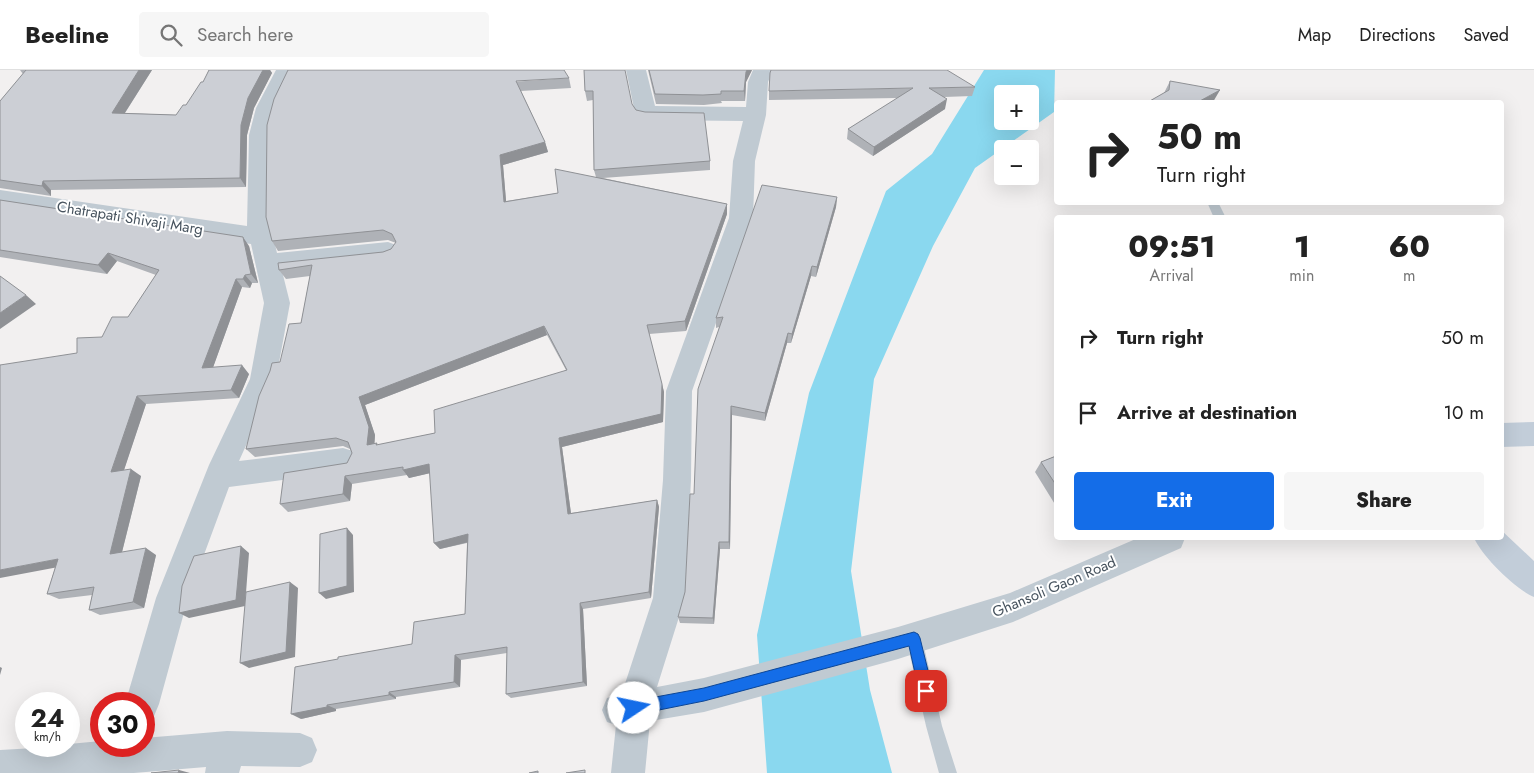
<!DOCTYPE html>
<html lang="en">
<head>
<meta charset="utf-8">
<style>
  body { margin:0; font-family:Jost,sans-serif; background:#f6f6f6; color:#222; height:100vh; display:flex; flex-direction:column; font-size:19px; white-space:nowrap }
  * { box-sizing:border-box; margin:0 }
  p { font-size:16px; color:#767676 }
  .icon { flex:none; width:28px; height:28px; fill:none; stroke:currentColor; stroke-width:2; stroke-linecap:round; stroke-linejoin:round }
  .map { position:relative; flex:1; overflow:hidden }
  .drawer { position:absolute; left:1054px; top:145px; width:450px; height:325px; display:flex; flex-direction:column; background:#fff; border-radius:5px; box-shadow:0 5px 20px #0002 }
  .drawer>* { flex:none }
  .hud { position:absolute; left:1054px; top:30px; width:450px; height:105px; border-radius:5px; box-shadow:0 5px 20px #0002; background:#fff; color:#222; overflow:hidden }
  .buttons { position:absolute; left:994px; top:15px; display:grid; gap:10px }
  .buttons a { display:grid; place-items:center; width:45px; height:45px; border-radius:5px; background:#fff; box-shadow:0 5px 20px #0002; font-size:25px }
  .speed { position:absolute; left:15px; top:622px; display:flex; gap:10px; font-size:25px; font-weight:700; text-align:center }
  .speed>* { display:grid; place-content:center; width:65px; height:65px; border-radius:50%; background:#fff; box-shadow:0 5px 20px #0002; line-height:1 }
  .speed small { font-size:12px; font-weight:400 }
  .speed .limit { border:8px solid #d22; background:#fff; color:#111 }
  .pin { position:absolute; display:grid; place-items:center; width:42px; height:42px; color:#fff; margin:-21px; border-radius:10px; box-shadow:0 2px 8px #0006 }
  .me { position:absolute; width:55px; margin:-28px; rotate:79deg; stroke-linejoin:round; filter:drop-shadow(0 0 4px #0008) }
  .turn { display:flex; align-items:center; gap:18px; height:105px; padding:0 20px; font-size:22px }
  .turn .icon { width:65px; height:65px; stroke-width:2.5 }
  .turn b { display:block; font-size:35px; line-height:42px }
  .eta { display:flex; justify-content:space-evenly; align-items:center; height:85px; text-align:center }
  .eta b { font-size:30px; font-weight:800; line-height:35px }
  .primary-button { display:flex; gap:10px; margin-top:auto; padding:10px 20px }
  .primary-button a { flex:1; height:58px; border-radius:5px; background:#146de8; color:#fff; font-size:20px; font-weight:800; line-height:58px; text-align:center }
  .primary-button a+a { background:#f6f6f6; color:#222 }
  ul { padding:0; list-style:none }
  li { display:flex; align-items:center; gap:15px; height:75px; padding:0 20px }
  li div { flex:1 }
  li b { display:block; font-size:19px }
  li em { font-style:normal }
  header { display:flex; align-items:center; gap:30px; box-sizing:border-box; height:70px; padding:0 25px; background:#fff; border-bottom:1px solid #e0e0e0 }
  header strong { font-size:24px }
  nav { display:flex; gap:28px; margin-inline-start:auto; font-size:18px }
  .search { width:350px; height:45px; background:#f6f6f6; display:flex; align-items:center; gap:12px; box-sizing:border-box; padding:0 18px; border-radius:5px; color:#767676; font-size:19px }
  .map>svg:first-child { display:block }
  .water { fill:#8ad8ef; fill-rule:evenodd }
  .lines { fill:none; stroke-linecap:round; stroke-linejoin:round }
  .lane { fill:#c0cad2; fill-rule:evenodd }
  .street { fill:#c0cad2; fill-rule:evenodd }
  .secondary { fill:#c2cdd9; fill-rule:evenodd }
  .wall { fill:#afb2b7; fill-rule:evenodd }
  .shaded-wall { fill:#8f9195 }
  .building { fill:#cccfd5; stroke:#8f9195; fill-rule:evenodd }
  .route { fill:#146de8; stroke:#0d4797 }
  .labels { text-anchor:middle; stroke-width:4; stroke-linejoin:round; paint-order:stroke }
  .street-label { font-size:15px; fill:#47535e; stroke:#fff }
</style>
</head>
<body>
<header>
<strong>Beeline</strong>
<div class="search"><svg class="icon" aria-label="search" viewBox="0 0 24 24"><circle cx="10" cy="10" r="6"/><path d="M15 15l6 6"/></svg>Search here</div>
<nav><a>Map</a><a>Directions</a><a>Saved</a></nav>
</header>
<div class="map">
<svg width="1534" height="703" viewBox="0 0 1534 703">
  <rect width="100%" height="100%" fill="#f2f0f0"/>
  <path class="water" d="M 984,0 L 1055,0 L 1054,42 L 975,98 L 933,176 L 874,309 L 851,501 L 870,620 L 892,703 L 767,703 L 757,565 L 809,323 L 886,121 L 932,84 ZM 1002,24 L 1030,24 L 1030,51 L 1002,51 Z"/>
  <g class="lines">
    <path class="lane" d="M 1207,132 L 1218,132 L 1226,148 L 1214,148 Z
      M 914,560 L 920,562 L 922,568 L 942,656 L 957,703 L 939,703 L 926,656 L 906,568 L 908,562 Z"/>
    <path class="street" d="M 276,0 L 296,0 L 278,38 L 271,65 L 271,157 L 277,183 L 388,172 L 396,175 L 400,181 L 396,187 L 388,190 L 282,201 L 290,233 L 276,309 L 239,391 L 343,378 L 353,381 L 357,390 L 353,399 L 343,402 L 229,417 L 188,528 L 159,634 L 154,646 L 144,650 L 144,634 L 125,634 L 156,528 L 209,395 L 250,309 L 264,233 L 251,174 L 0,136 L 0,120 L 247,156 L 249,65 L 256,38 Z
      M 626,0 L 646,0 L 655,36 L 746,37 L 748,12 L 753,0 L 773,0 L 768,12 L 766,45 L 755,91 L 753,148 L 692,321 L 691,410 L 685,528 L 657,617 L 704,608 L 898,557 L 1010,523 L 1138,468 L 1185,468 L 1181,478 L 1013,552 L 898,589 L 704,642 L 650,651 L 645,703 L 611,703 L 616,655 L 607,652 L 602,640 L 607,628 L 622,623 L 653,528 L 663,410 L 666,321 L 729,148 L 733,91 L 743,51 L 646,50 L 639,48 L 635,43 Z
      M 227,661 L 300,663 L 312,668 L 317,680 L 312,692 L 300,697 L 241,696 L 239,703 L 205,703 L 206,697 L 134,703 L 0,703 L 0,680 L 69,676 L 69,674 L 101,671 L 101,676 L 144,676 L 144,668 Z"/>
    <path class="secondary" d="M 1534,352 L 1534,376 L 1501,377 L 1501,353 Z
      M 1501,460 L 1534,491 L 1534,527 C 1515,519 1482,486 1474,468 L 1501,468 Z"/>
  </g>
  <path class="wall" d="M 20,0 L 152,0 L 125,43 L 176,45 L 186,35 L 203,12 L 209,0 L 270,0 L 272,3 L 254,38 L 247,65 L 246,117 L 51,120 L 51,126 L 0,118 L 0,31 L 23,4 Z
    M 584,0 L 632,34 L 636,40 L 710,91 L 710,100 L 603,108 L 727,134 L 727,144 L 686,261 L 649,264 L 664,322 L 663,352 L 562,377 L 571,443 L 657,430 L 659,437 L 651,528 L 583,539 L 587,616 L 511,628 L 506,624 L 507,583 L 461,590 L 460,617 L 396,627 L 396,629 L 336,639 L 336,641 L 301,649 L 412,574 L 465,544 L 467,473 L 440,479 L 434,473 L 430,403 L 409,408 L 407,405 L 352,414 L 350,431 L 288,442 L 280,434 L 347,393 L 352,383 L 350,379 L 343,376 L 255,387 L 246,379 L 280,292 L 301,253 L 310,206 L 286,209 L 279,200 L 383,182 L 391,179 L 396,173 L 388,170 L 278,181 L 272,171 L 274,29 L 569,8 L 571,18 L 521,21 L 545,72 L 548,82 L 503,95 L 506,131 L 558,123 L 596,107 L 594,100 L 593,30 L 587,31 L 585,21 ZM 547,265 L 566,300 L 435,363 L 378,375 L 374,373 L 375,365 L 365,335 Z
    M 648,0 L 752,0 L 746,12 L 745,31 L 721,31 L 722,33 L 704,35 L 656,34 Z
    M 1170,11 L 1213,32 L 1164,23 Z
    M 975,17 L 972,26 L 944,27 L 945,39 L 873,86 L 847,69 L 848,59 L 898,28 L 769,30 L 769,21 Z
    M 837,127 L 836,137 L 816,207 L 811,206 L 791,273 L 787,273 L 765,351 L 732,345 L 730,479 L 720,479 L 714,554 L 680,553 L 678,547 L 685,522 L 694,424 L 719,257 L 716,258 L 716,248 Z
    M 0,130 L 249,176 L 258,213 L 252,213 L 250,218 L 242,217 L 213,297 L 249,304 L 239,328 L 146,334 L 124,400 L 141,406 L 122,482 L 156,485 L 144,538 L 100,545 L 89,540 L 92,525 L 59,529 L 47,524 L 55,498 L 77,283 L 102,267 L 128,247 L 156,205 L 117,191 L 107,204 L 0,187 Z
    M 1056,386 L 1056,436 L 1035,402 L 1041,392 Z"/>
  <path class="shaded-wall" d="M 139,0 L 152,0 L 119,52 L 112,43 Z
    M 263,0 L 270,0 L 272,3 L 254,38 L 247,65 L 246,117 L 240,108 L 241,55 L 248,28 Z
    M 747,0 L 752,0 L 746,12 L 745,31 L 744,21 L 746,2 Z
    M 1220,20 L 1213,32 L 1198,32 Z
    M 947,29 L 945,39 L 873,86 L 874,77 Z
    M 545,72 L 548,82 L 503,95 L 507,142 L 504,132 L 500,85 Z
    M 43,111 L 51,120 L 51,126 L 42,116 Z
    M 837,127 L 836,137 L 816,207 L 817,197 Z
    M 727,134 L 727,144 L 686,261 L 685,251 Z
    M 243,167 L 249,176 L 258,213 L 251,204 Z
    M 108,183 L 117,191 L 107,204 L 98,195 Z
    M 812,196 L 811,206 L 791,273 L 792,264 Z
    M 245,205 L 252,213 L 250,218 L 243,209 Z
    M 236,209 L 242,217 L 210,306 L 202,298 Z
    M 26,225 L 36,234 L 0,259 L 0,243 Z
    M 544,256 L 547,265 L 365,335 L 375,365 L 374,383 L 367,375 L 359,327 Z
    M 788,263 L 787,273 L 765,351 L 765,343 Z
    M 242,295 L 249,304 L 239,328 L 231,320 Z
    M 662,314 L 664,322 L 663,352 L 562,377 L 572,451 L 568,444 L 559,368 Z
    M 137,326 L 146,334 L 121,409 L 111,402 Z
    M 731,336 L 732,345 L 730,479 L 729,472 Z
    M 429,394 L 435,402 L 409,408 L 403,400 Z
    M 131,399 L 141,406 L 120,490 L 110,484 Z
    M 345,406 L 352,414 L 350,431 L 343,424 Z
    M 657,430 L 659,437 L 651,528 L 649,522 Z
    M 347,458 L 353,465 L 354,522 L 326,529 L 319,523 Z
    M 468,464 L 473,471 L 440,479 L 434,473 Z
    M 719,472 L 720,479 L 714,554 L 713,548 Z
    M 241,476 L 249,483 L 245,536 L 189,548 L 179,543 Z
    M 146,478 L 156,485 L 144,538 L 133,532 Z
    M 58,489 L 69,495 L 0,508 L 0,500 Z
    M 290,512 L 298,518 L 295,587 L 249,598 L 240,593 Z
    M 580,533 L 583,539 L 587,616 L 583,612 Z
    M 455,585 L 461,590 L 460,617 L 454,612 Z
    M 0,597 L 2,598 L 0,605 Z
    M 389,622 L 396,627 L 396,629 L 389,625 Z
    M 327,635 L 336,639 L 336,641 L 301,649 L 291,644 Z
    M 179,700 L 190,703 L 178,703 Z"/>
  <path class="building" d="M 26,0 L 139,0 L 112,43 L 176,45 L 183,35 L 186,35 L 201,12 L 203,12 L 209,0 L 263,0 L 248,28 L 241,55 L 240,108 L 43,111 L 42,116 L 0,110 L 0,31 Z
    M 288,0 L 564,0 L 569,8 L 516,11 L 545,72 L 500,85 L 504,132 L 558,123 L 555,99 L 727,134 L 685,251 L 647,255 L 662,314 L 661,344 L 559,368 L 568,444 L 657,430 L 649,522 L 580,533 L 583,612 L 506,624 L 507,577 L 455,585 L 454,612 L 389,622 L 389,625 L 327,635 L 327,637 L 291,644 L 295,597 L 338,589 L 338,587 L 412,574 L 414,552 L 465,544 L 468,464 L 434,473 L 429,394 L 403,400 L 403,397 L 345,406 L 343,424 L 280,434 L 284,403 L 347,393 L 352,383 L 348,372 L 336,368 L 246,379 L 259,326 L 270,301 L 272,293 L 280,292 L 289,254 L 301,253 L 312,195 L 279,200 L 278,193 L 383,182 L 391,179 L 396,172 L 392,164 L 383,160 L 272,171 L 266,147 L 267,55 L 274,29 ZM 544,256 L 567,300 L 434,340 L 435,363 L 376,375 L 377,373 L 367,375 L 369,357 L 359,327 Z
    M 584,0 L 625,0 L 632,34 L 636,40 L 645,42 L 704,43 L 710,91 L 594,100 L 593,21 L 585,21 Z
    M 649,0 L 747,0 L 746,2 L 744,21 L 721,21 L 721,24 L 703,25 L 655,24 Z
    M 771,0 L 947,0 L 975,17 L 929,18 L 947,29 L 874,77 L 848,59 L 913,18 L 769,21 L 770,3 Z
    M 1170,11 L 1220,20 L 1198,32 L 1148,32 L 1169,20 Z
    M 762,115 L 837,127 L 817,197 L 812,196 L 792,264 L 788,263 L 765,343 L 731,336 L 729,472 L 719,472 L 713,548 L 678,547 L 685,522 L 690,424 L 694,424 L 698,319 L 723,247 L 716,248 Z
    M 0,130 L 243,167 L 251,204 L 245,205 L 243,209 L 236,209 L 202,298 L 242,295 L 231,320 L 137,326 L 111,402 L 131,399 L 110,484 L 146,478 L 133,532 L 89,540 L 94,517 L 47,524 L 58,489 L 0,500 L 0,295 L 77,283 L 77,268 L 102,267 L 112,247 L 128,247 L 159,200 L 108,183 L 98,195 L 0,180 Z
    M 0,206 L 26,225 L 0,243 Z
    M 1056,386 L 1056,415 L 1041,392 Z
    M 347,458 L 347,516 L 319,523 L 320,464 Z
    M 241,476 L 236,530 L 179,543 L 182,516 L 194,486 Z
    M 290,512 L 286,582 L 240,593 L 246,522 Z
    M 179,700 L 178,703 L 151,703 Z
    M 585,700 L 585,703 L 566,703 Z
    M 538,701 L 538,703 L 529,703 Z"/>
  <path class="route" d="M 914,562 L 918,564 L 920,568 L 933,621 L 931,626 L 926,628 L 921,626 L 919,621 L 909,576 L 704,631 L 634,645 L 630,643 L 628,638 L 630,633 L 634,631 L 704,618 Z"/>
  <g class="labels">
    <g class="street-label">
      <text transform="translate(130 148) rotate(9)" y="5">Chatrapati Shivaji Marg</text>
      <text transform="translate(1054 517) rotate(-23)" y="5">Ghansoli Gaon Road</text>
    </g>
  </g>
</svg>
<div class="buttons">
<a>+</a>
<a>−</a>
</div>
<div class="speed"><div>24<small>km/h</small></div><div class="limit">30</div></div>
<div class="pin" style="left:926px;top:621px;background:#d93025"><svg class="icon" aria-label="arrive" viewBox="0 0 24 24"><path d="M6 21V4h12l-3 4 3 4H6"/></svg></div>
<svg class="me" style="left:634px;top:638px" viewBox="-20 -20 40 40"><circle r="19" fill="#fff"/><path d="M0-13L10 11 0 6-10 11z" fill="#146de8"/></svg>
<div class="hud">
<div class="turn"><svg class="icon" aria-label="right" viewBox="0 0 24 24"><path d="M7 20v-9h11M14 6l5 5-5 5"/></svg><div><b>50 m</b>Turn right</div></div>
</div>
<section class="drawer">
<div class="eta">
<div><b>09:51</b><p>Arrival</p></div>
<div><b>1</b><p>min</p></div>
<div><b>60</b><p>m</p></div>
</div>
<ul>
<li><svg class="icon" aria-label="right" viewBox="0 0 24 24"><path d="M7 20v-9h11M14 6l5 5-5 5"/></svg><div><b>Turn right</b></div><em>50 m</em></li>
<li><svg class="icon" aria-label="arrive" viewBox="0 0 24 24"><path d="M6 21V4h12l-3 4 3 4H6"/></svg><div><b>Arrive at destination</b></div><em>10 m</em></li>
</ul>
<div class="primary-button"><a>Exit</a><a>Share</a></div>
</section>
</div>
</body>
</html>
